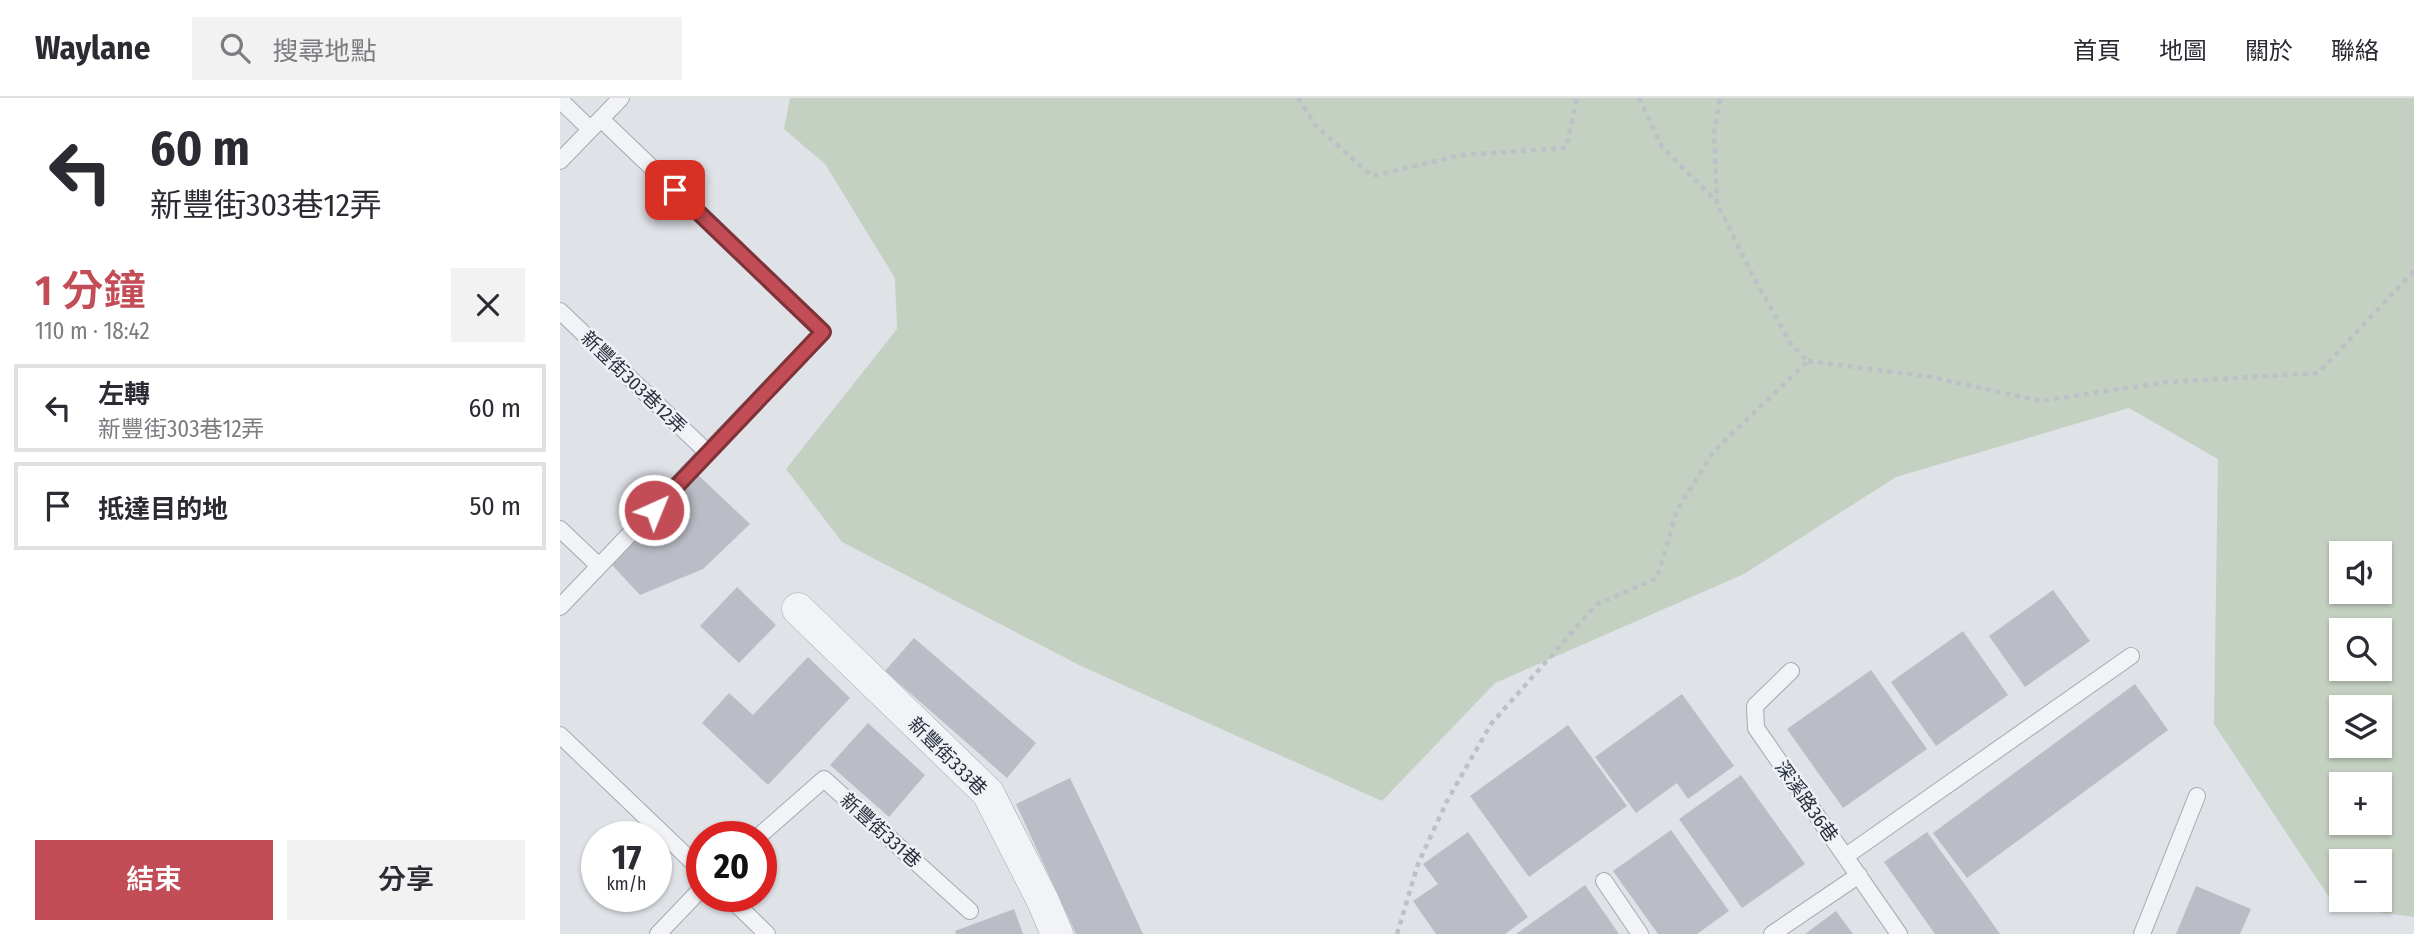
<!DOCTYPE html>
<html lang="zh-TW">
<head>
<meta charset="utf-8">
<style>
  body { margin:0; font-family:"Fira Sans Condensed","Noto Sans TC",sans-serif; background:#f2f2f3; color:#2b2b33; height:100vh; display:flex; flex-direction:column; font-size:26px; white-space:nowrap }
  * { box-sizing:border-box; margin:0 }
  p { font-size:23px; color:#7c7c81 }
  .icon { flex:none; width:38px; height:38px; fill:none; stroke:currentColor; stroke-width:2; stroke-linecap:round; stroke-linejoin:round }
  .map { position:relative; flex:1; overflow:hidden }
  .panel { display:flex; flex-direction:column; background:#fff; width:560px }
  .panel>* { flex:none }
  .hud { background:#fff; color:#2b2b33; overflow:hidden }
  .buttons { position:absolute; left:1769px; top:443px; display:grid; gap:14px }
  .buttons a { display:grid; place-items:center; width:63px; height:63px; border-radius:0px; background:#fff; box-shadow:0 2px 5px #0004; font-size:35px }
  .speed { position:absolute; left:21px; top:723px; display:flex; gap:14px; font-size:35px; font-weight:700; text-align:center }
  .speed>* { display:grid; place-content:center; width:91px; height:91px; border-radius:50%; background:#fff; box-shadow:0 2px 5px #0004; line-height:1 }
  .speed small { font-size:18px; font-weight:400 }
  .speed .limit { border:10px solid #d22; background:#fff; color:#111 }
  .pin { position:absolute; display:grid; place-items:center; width:60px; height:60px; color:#fff; margin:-30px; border-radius:14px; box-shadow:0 4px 10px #0006 }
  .me { position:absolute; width:77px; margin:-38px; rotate:44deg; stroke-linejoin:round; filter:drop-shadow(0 0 5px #0008) }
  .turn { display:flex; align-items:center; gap:24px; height:147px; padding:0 35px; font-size:32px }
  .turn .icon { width:91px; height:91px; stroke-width:2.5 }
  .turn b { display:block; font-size:49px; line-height:60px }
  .round { display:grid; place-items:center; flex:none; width:74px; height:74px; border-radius:0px; background:#f2f2f3 }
  .overview { display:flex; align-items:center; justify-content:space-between; height:119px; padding:0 35px }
  h1 { font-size:42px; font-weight:600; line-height:52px; color:#c34d56 }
  .cta { display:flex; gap:14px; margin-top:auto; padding:14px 35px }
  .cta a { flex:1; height:80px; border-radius:0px; background:#c34d56; color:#fff; font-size:28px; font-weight:600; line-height:80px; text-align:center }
  .cta a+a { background:#f2f2f3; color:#2b2b33 }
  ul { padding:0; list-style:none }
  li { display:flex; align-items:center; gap:21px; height:88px; margin:0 14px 10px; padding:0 21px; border:4px solid #e1e1e2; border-radius:0px }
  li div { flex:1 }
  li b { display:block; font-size:26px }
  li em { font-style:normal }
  header { display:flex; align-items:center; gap:42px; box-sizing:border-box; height:98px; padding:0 35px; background:#fff; border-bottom:2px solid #e1e1e2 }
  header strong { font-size:33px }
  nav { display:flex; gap:38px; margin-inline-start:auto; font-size:24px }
  .search { width:490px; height:63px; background:#f2f2f3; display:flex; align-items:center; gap:18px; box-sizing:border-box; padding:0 24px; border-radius:0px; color:#7c7c81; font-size:26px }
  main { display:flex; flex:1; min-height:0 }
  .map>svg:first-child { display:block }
  .green { fill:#c4d0c1; fill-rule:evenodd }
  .building { fill:#babdc6 }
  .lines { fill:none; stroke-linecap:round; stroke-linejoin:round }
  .lane-casing { stroke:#a5a9b1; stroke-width:18 }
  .street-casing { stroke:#a5a9b1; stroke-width:33 }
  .path { stroke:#bdc0c6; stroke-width:4.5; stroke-dasharray:5 5; stroke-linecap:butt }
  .lane { stroke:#f1f3f6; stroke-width:16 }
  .street { stroke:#f1f3f6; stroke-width:32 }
  .route-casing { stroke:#7f3238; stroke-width:18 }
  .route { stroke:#c34d56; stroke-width:12 }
  .labels { text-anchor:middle; stroke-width:5; stroke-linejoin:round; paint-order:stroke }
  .street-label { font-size:19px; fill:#292f3d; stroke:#eef1f5 }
</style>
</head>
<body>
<header>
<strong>Waylane</strong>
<div class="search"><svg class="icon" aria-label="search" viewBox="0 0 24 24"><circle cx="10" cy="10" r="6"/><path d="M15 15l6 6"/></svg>搜尋地點</div>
<nav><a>首頁</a><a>地圖</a><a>關於</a><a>聯絡</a></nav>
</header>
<main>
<section class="panel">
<div class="hud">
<div class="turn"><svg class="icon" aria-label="left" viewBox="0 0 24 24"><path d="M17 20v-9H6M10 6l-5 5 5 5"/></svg><div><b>60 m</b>新豐街303巷12弄</div></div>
</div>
<div class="overview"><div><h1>1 分鐘</h1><p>110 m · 18:42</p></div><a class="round"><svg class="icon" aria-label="close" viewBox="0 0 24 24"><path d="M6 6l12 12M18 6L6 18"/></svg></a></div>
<ul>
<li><svg class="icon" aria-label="left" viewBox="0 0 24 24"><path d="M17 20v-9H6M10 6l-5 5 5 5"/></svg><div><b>左轉</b><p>新豐街303巷12弄</p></div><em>60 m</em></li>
<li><svg class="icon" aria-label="arrive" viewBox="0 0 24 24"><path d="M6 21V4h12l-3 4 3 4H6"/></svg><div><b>抵達目的地</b></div><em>50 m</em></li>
</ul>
<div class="cta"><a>結束</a><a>分享</a></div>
</section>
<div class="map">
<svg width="1854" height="836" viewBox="0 0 1854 836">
  <rect width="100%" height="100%" fill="#dfe2e7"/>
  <path class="green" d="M 230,0 L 1854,0 L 1854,819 L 1775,808 L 1654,626 L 1658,361 L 1569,310 L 1336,379 L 1184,476 L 935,585 L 822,703 L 521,568 L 282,444 L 226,371 L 337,231 L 335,180 L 265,66 L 224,31 ZM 1782,455 L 1820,455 L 1820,494 L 1782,494 ZM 1782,532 L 1820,532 L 1820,570 L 1782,570 ZM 1782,609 L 1820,609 L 1820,648 L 1782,648 ZM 1782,686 L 1820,686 L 1820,724 L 1782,724 ZM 1782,763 L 1820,763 L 1820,802 L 1782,802 Z"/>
  <path class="building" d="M 137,376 L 190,426 L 143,471 L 80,497 L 52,467 Z
    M 177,489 L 216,527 L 179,565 L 140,528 Z
    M 1493,492 L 1530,543 L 1465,589 L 1429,538 Z
    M 1403,533 L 1448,597 L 1376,648 L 1331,584 Z
    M 354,540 L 476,645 L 447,680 L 325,573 Z
    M 248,559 L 290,600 L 208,687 L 142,625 L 169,595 L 193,617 Z
    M 1311,572 L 1367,651 L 1283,710 L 1227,631 Z
    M 1575,586 L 1608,632 L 1407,780 L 1373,735 Z
    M 1122,596 L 1174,668 L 1128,701 L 1117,685 L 1076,715 L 1035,659 Z
    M 308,625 L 365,677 L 329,719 L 270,667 Z
    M 1008,627 L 1067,708 L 969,779 L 910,698 Z
    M 1181,677 L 1245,766 L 1182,810 L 1119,721 Z
    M 510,680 L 541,745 L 583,836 L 516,836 L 456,706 Z
    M 1111,732 L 1169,813 L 1137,836 L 1098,836 L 1053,773 Z
    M 908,734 L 968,819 L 945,836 L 876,836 L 853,803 L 878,786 L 863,766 Z
    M 1367,734 L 1414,799 L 1440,836 L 1375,836 L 1324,764 Z
    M 1025,787 L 1059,836 L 956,836 Z
    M 1636,788 L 1691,811 L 1680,836 L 1616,836 Z
    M 454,811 L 463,836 L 396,836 L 395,833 Z
    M 1276,813 L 1293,836 L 1245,836 Z"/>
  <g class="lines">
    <defs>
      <path id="lane" d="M 0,2 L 30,31
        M 0,63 L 61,0
        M 0,213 L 148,355
        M 0,431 L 39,468
        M 0,509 L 263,234 L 41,21
        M 1231,573 L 1195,608 L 1196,630 L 1339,836
        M 0,637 L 142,773
        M 199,738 L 264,681 L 410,813
        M 1286,758 L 1571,558
        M 1044,783 L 1080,836
        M 168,798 L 207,836
        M 98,836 L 142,790
        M 1212,836 L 1299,777
        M 1582,836 L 1637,698"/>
      <path id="street" d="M 238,511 L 428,695 L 483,803 L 497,836"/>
    </defs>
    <use href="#lane" class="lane-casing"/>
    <use href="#street" class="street-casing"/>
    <path class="path" d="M 738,0 L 756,28 L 812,78 L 901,57 L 1006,50 L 1017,0
      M 1079,0 L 1102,49 L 1157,104
      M 1248,263 L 1371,279 L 1480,303 L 1608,284 L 1758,275 L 1854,173
      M 837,836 L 858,766 L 887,703 L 931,626 L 1037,506 L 1097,480 L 1117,412 L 1154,353 L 1248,263 L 1231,246 L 1193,178 L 1157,105 L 1154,35 L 1160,0"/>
    <use href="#lane" class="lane"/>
    <use href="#street" class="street"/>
  </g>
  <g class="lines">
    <defs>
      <path id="route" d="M 94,412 L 263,234 L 115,92"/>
    </defs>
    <use href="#route" class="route-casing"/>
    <use href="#route" class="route"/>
  </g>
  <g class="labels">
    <g class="street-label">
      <text transform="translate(74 284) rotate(44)" y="7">新豐街303巷12弄</text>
      <text transform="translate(388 658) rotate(45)" y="7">新豐街333巷</text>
      <text transform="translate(1247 703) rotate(55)" y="7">深溪路36巷</text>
      <text transform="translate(321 732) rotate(42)" y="7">新豐街331巷</text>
    </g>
  </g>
</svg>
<div class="buttons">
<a><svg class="icon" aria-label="sound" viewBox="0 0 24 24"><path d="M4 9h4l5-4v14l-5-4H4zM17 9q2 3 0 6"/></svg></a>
<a><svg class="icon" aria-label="search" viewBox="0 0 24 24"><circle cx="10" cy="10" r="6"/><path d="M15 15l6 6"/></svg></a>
<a><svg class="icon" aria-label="layers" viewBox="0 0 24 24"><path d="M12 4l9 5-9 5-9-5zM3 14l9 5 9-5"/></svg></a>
<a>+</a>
<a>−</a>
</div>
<div class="speed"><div>17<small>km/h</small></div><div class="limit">20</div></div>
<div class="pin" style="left:115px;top:92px;background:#d93025"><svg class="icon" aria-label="arrive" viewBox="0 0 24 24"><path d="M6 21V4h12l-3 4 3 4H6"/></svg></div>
<svg class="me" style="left:94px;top:412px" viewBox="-20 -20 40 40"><circle r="17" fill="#c34d56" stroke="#fff" stroke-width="3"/><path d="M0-11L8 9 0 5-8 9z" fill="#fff"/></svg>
</div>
</main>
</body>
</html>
